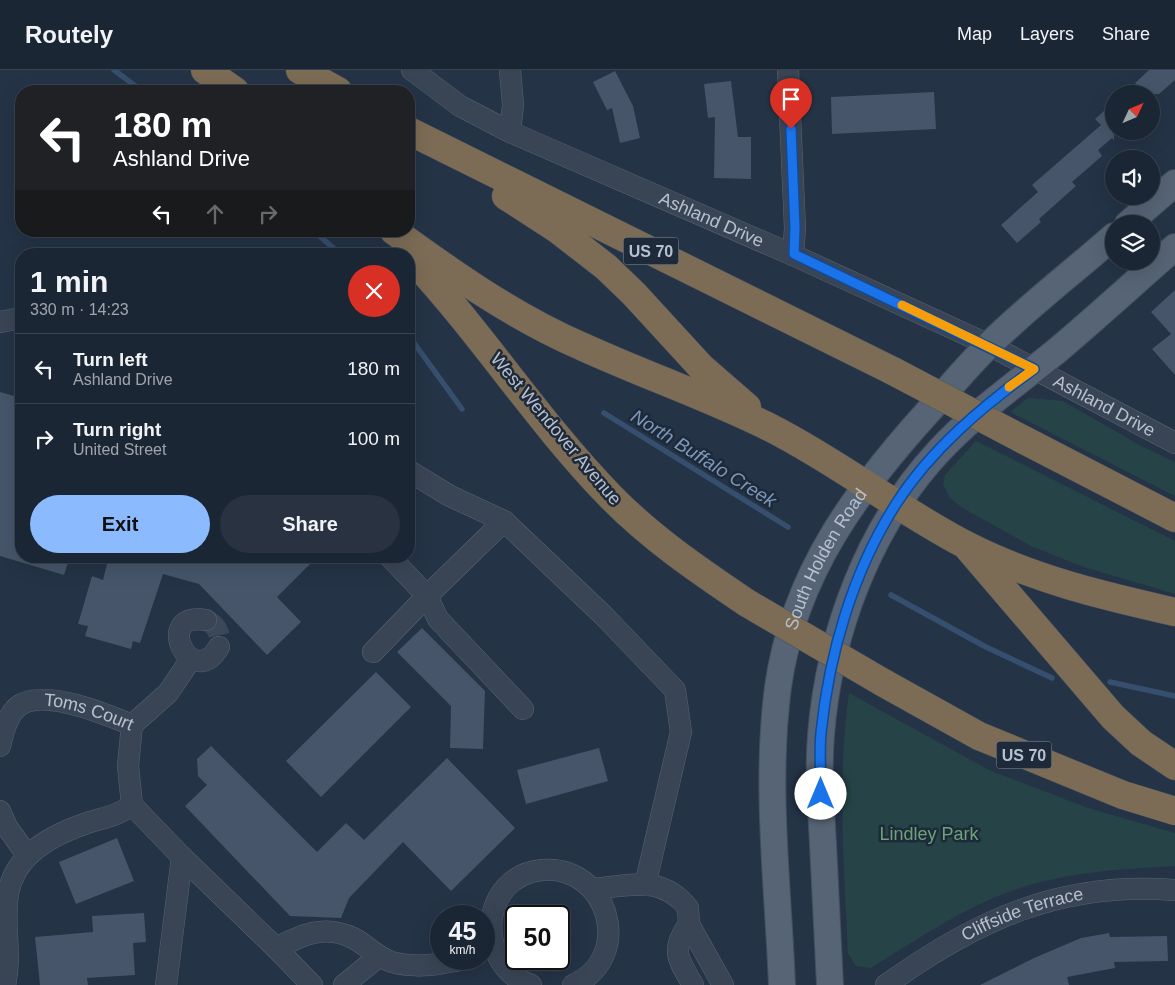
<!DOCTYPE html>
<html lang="en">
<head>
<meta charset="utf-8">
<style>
  body { margin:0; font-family:Arial,sans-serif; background:#283240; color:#f1f3f6; height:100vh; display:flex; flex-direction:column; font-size:19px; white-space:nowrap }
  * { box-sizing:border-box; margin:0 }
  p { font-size:16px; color:#a0a5ac }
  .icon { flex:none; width:28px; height:28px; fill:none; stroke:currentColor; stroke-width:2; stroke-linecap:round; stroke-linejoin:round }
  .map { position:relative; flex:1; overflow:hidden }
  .drawer { position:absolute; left:15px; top:178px; width:400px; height:315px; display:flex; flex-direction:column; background:#1b2634; border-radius:20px; box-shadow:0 5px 20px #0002,0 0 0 1px #39434f }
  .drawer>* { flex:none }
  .hud { position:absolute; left:15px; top:15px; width:400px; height:152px; border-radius:20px; box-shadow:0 5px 20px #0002,0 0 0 1px #39434f; background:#202124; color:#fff; overflow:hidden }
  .needle { width:32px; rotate:46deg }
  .tools { position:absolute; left:1105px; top:15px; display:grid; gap:10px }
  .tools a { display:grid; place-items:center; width:55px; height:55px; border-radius:50%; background:#1b2634; box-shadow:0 5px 20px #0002,0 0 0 1px #39434f; font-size:25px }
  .speed { position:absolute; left:430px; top:835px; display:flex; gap:10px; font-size:25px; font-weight:700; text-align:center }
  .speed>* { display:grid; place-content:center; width:65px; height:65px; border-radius:50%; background:#1b2634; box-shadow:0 5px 20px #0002,0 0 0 1px #39434f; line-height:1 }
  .speed small { font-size:12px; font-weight:400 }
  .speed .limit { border:2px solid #111; border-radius:8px; background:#fff; color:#111 }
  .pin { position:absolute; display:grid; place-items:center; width:42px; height:42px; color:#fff; margin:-51px -21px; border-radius:50% 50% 50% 0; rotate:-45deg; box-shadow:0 0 5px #0007 }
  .pin .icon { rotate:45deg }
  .me { position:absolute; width:55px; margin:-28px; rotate:0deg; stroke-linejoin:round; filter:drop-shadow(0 0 4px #0008) }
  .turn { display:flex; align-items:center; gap:18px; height:105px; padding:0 15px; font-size:22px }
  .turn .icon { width:65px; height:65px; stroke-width:2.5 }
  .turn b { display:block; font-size:35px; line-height:42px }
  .lanes { display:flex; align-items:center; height:48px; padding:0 15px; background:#0003; justify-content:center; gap:25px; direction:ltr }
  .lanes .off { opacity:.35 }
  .round { display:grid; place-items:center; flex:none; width:52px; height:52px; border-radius:26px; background:#283240 }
  .head { display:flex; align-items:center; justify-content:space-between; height:85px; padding:0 15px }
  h1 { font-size:30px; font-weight:800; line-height:38px }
  .cta { display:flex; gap:10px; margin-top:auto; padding:10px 15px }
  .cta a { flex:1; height:58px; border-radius:30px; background:#8bbaff; color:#111; font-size:20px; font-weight:800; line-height:58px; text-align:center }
  .cta a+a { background:#283240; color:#f1f3f6 }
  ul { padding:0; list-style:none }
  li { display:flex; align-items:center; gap:15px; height:70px; padding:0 15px; border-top:1px solid #39434f }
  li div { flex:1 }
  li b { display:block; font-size:19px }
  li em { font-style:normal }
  header { display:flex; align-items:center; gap:30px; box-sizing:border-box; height:70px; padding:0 25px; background:#1b2634; border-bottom:1px solid #39434f }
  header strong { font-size:24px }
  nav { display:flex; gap:28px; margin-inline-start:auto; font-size:18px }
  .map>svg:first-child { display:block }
  .green { fill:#264447 }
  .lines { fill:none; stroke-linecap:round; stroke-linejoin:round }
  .stream { stroke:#364f6e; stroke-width:5.5 }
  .building { fill:#46556a }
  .minor-tunnel { stroke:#3a485a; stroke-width:21; stroke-dasharray:21 11; stroke-linecap:butt }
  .minor-casing { stroke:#586372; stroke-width:22 }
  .major-casing { stroke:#434e5e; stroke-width:28 }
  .highway-casing { stroke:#414d5c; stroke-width:29 }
  .minor { stroke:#394555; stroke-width:21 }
  .major { stroke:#576475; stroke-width:26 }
  .highway { stroke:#7c6c55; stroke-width:28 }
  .highway-bridge-casing { stroke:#414d5c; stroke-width:29; stroke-linecap:butt }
  .highway-bridge { stroke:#7c6c55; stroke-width:28 }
  .route-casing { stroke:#114b97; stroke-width:12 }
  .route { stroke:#1a73e8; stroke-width:9 }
  .slow { stroke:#f59e0b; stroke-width:9 }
  .labels { text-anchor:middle; stroke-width:5; stroke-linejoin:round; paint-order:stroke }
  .shield { fill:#1e2a3a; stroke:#8993a2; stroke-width:1 }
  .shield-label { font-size:16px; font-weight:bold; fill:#b7c0ce }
  .street-label { font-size:18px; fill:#b7c0ce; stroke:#1e2a3a }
  .park-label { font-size:18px; fill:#6ba277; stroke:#1e2a3a }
  .water-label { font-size:19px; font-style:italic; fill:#7c97b8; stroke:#1e2a3a }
</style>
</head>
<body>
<header>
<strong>Routely</strong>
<nav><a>Map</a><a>Layers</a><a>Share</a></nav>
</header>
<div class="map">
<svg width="1175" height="915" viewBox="0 0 1175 915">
  <rect width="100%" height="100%" fill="#243346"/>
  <path class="green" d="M 1028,328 L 1063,331 L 1141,376 L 1175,392 L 1175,426 L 1010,342 Z
    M 976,371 L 1175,471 L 1175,524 L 1084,497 L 1033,477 L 961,437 L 950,428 L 943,414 L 945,405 Z
    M 849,623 L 989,700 L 1088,738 L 1175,763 L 1175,796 C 1124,799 1066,802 1017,819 C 964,837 918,869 871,898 L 856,896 L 848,883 C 844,796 837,709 849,623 Z"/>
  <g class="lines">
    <path class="stream" d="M 114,0 L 142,21
      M 314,161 L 340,184
      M 409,266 L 462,339
      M 604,343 L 788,457
      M 891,525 L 986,577 L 1052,608
      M 1110,612 L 1175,626"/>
  </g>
  <path class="building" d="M 1149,0 L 1175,0 L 1175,10 L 1159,24 L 1145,24 L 1135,13 Z
    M 615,1 L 633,36 L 640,68 L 620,73 L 612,38 L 607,40 L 593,12 Z
    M 731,11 L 738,67 L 751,67 L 751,109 L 714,108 L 715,47 L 708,48 L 704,14 Z
    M 934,22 L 936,59 L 832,64 L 831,27 Z
    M 1114,32 L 1114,70 L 1112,68 L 1098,80 L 1102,86 L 1072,112 L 1076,116 L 1039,149 L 1041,152 L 1017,173 L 1001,155 L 1038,122 L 1032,115 L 1101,55 L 1095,49 Z
    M 1175,220 L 1175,305 L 1152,279 L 1171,264 L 1151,242 Z
    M 0,322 L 21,328 L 21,387 L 15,409 L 21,411 L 21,486 L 70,486 L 64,505 L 0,486 Z
    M 109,486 L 233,486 L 239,493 L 247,486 L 318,486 L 277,527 L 301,552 L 267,585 L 199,514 L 163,504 L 140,573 L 133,571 L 131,579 L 85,566 L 88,556 L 78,554 L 92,506 L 103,510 Z
    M 422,558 L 485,621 L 483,679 L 450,678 L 451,636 L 397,582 Z
    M 376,602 L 411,637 L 321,727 L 286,691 Z
    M 211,676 L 317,782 L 346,753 L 364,770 L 447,688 L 515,758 L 451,821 L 403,772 L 349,828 L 341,848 L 290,846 L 185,736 L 207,715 L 198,706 L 197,689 Z
    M 599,678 L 608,711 L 526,734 L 517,700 Z
    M 117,768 L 134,811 L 76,834 L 59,792 Z
    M 144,843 L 146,872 L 133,873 L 135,905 L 87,908 L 88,915 L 40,915 L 35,867 L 93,862 L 92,846 Z
    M 1109,863 L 1110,867 L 1167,866 L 1168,891 L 1114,892 L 1115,898 L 1067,907 L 1069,915 L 980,915 L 1034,888 L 1081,868 Z"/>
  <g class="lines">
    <path class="minor-tunnel" d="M 206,550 C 217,555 221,564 219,577"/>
    <defs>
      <g id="minor">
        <path id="s1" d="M 412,0 L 460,36 L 510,62 L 793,185 L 989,275 L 1175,373"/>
        <path d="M 510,0 L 513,35 L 510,62"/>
        <path d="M 788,0 L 795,158 L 793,185"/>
        <path d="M 0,252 L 21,248"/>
        <path d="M 409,401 L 450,426 L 504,451 L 603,545 L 675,620 L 681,662 L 645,815"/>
        <path d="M 504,451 L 427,526 L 438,549 L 523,639"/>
        <path d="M 206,550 C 152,541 191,623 219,577"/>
        <path d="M 373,582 L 427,526 L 389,486"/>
        <path d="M 132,655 L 168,623 L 191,589"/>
        <path id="s2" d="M 0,676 C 3,662 8,643 20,635 C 45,619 106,644 132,655 L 128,696 L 132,735 L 182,787 L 166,915"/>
        <path d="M 0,741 L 7,757 L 27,785"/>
        <path d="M 182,787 L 276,878 C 302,865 324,854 353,868 C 367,875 376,887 392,892 C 417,899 441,894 465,889"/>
        <path d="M 592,819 C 628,816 662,804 688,838 L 689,854 L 723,915"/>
        <path d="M 689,854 C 670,880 678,889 693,915"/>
        <path d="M 276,878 L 312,915"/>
        <path d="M 5,915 C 12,885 3,854 8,824 C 15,783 54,764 90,752 C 106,747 117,746 132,735"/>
        <path d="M 344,915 L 378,887"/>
        <path d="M 531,915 C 474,895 479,806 542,800 C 608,794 636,887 573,915"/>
        <path id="s3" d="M 886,915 C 976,850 1061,811 1175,820"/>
      </g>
      <g id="major">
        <path d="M 1128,154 L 1175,113"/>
        <path id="s4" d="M 782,915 C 778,816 765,716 778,617 C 794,502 859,417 935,334 C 952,315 969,294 988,276 C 1027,237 1072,203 1114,166"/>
        <path d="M 830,915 C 828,868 825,821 823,774 C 821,738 818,701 821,665 C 829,563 869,456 939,381 C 975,342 1018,313 1059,279 C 1098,246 1136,211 1175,177"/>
      </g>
      <path id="highway" d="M 205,0 L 235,21
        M 300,0 L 338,21
        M 409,61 L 893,301
        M 506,126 L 557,159 L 606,197 L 634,224 L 701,297 L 747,337
        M 394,161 C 453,204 514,247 581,276 C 644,305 709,327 771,358 C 838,392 900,441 966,475 C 1032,509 1104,526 1175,542
        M 413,190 C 483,265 538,352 610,426 C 651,468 698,500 747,533
        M 1024,370 L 1175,448
        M 969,479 L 1113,647 L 1141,673 L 1175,696
        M 882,612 L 979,666 L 1123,725 L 1175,741"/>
    </defs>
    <use href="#minor" class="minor-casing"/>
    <use href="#major" class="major-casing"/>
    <use href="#highway" class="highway-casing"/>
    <use href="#minor" class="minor"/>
    <use href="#major" class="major"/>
    <use href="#highway" class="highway"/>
    <defs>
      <path id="highway-bridge" d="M 893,301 L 1024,370
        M 747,533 L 882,612"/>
    </defs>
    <use href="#highway-bridge" class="highway-bridge-casing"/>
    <use href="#highway-bridge" class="highway-bridge"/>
  </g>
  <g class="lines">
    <defs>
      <path id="route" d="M 791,59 L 795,158 L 794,184 L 1034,299 C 983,336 931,379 896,434 C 853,501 829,584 821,663 C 819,683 821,704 821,724"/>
    </defs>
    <use href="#route" class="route-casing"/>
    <use href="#route" class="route"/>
    <path class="slow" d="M 902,235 L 1034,299 L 1009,317"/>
  </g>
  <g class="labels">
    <g class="shield">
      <rect x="623.5" y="167.5" width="55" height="27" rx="4"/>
      <rect x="996.5" y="671.5" width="55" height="27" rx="4"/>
    </g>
    <g class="shield-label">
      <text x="651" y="187">US 70</text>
      <text x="1024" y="691">US 70</text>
    </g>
    <g class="street-label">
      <text dy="6" stroke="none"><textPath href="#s1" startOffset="336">Ashland Drive</textPath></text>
      <text dy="6" stroke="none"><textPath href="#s1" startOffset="771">Ashland Drive</textPath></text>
      <text transform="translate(556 359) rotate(50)" y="6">West Wendover Avenue</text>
      <text dy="6" stroke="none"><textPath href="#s4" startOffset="436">South Holden Road</textPath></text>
      <text dy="6" stroke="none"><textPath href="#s2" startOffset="118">Toms Court</textPath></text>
      <text dy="6" stroke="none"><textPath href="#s3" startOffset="155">Cliffside Terrace</textPath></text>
    </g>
    <g class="park-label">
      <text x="929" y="770">Lindley Park</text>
    </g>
    <g class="water-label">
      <text transform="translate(704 388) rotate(32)" y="7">North Buffalo Creek</text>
    </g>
  </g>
</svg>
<div class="tools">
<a><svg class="needle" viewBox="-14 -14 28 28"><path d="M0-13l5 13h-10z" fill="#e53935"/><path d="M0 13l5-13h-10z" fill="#a0a5ac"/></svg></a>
<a><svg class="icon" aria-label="sound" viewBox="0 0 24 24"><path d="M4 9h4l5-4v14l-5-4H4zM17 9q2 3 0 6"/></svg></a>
<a><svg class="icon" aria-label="layers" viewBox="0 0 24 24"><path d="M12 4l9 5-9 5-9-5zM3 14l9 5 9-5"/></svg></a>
</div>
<div class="speed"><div>45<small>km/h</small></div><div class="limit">50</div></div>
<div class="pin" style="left:791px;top:59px;background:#d93025"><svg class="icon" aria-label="arrive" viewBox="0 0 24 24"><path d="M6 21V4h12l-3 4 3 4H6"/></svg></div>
<svg class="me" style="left:821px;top:724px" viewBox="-20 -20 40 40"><circle r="19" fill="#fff"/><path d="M0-13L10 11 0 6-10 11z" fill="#1a73e8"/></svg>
<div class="hud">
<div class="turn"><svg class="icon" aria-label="left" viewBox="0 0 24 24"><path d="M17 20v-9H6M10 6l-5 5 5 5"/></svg><div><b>180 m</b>Ashland Drive</div></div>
<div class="lanes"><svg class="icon" aria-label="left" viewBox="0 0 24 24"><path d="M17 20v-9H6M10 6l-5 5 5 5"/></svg><svg class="icon off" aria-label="ahead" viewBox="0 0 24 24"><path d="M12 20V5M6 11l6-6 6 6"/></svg><svg class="icon off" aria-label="right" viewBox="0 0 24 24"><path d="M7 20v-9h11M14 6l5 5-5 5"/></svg></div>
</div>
<section class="drawer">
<div class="head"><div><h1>1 min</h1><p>330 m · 14:23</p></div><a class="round" style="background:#d93025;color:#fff"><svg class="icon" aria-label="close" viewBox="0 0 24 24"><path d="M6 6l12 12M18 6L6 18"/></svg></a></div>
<ul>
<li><svg class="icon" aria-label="left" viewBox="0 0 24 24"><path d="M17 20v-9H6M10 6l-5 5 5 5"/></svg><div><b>Turn left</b><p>Ashland Drive</p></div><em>180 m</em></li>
<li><svg class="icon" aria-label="right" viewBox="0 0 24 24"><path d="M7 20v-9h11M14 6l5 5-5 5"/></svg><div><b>Turn right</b><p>United Street</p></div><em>100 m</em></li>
</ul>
<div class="cta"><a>Exit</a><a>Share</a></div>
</section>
</div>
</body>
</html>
